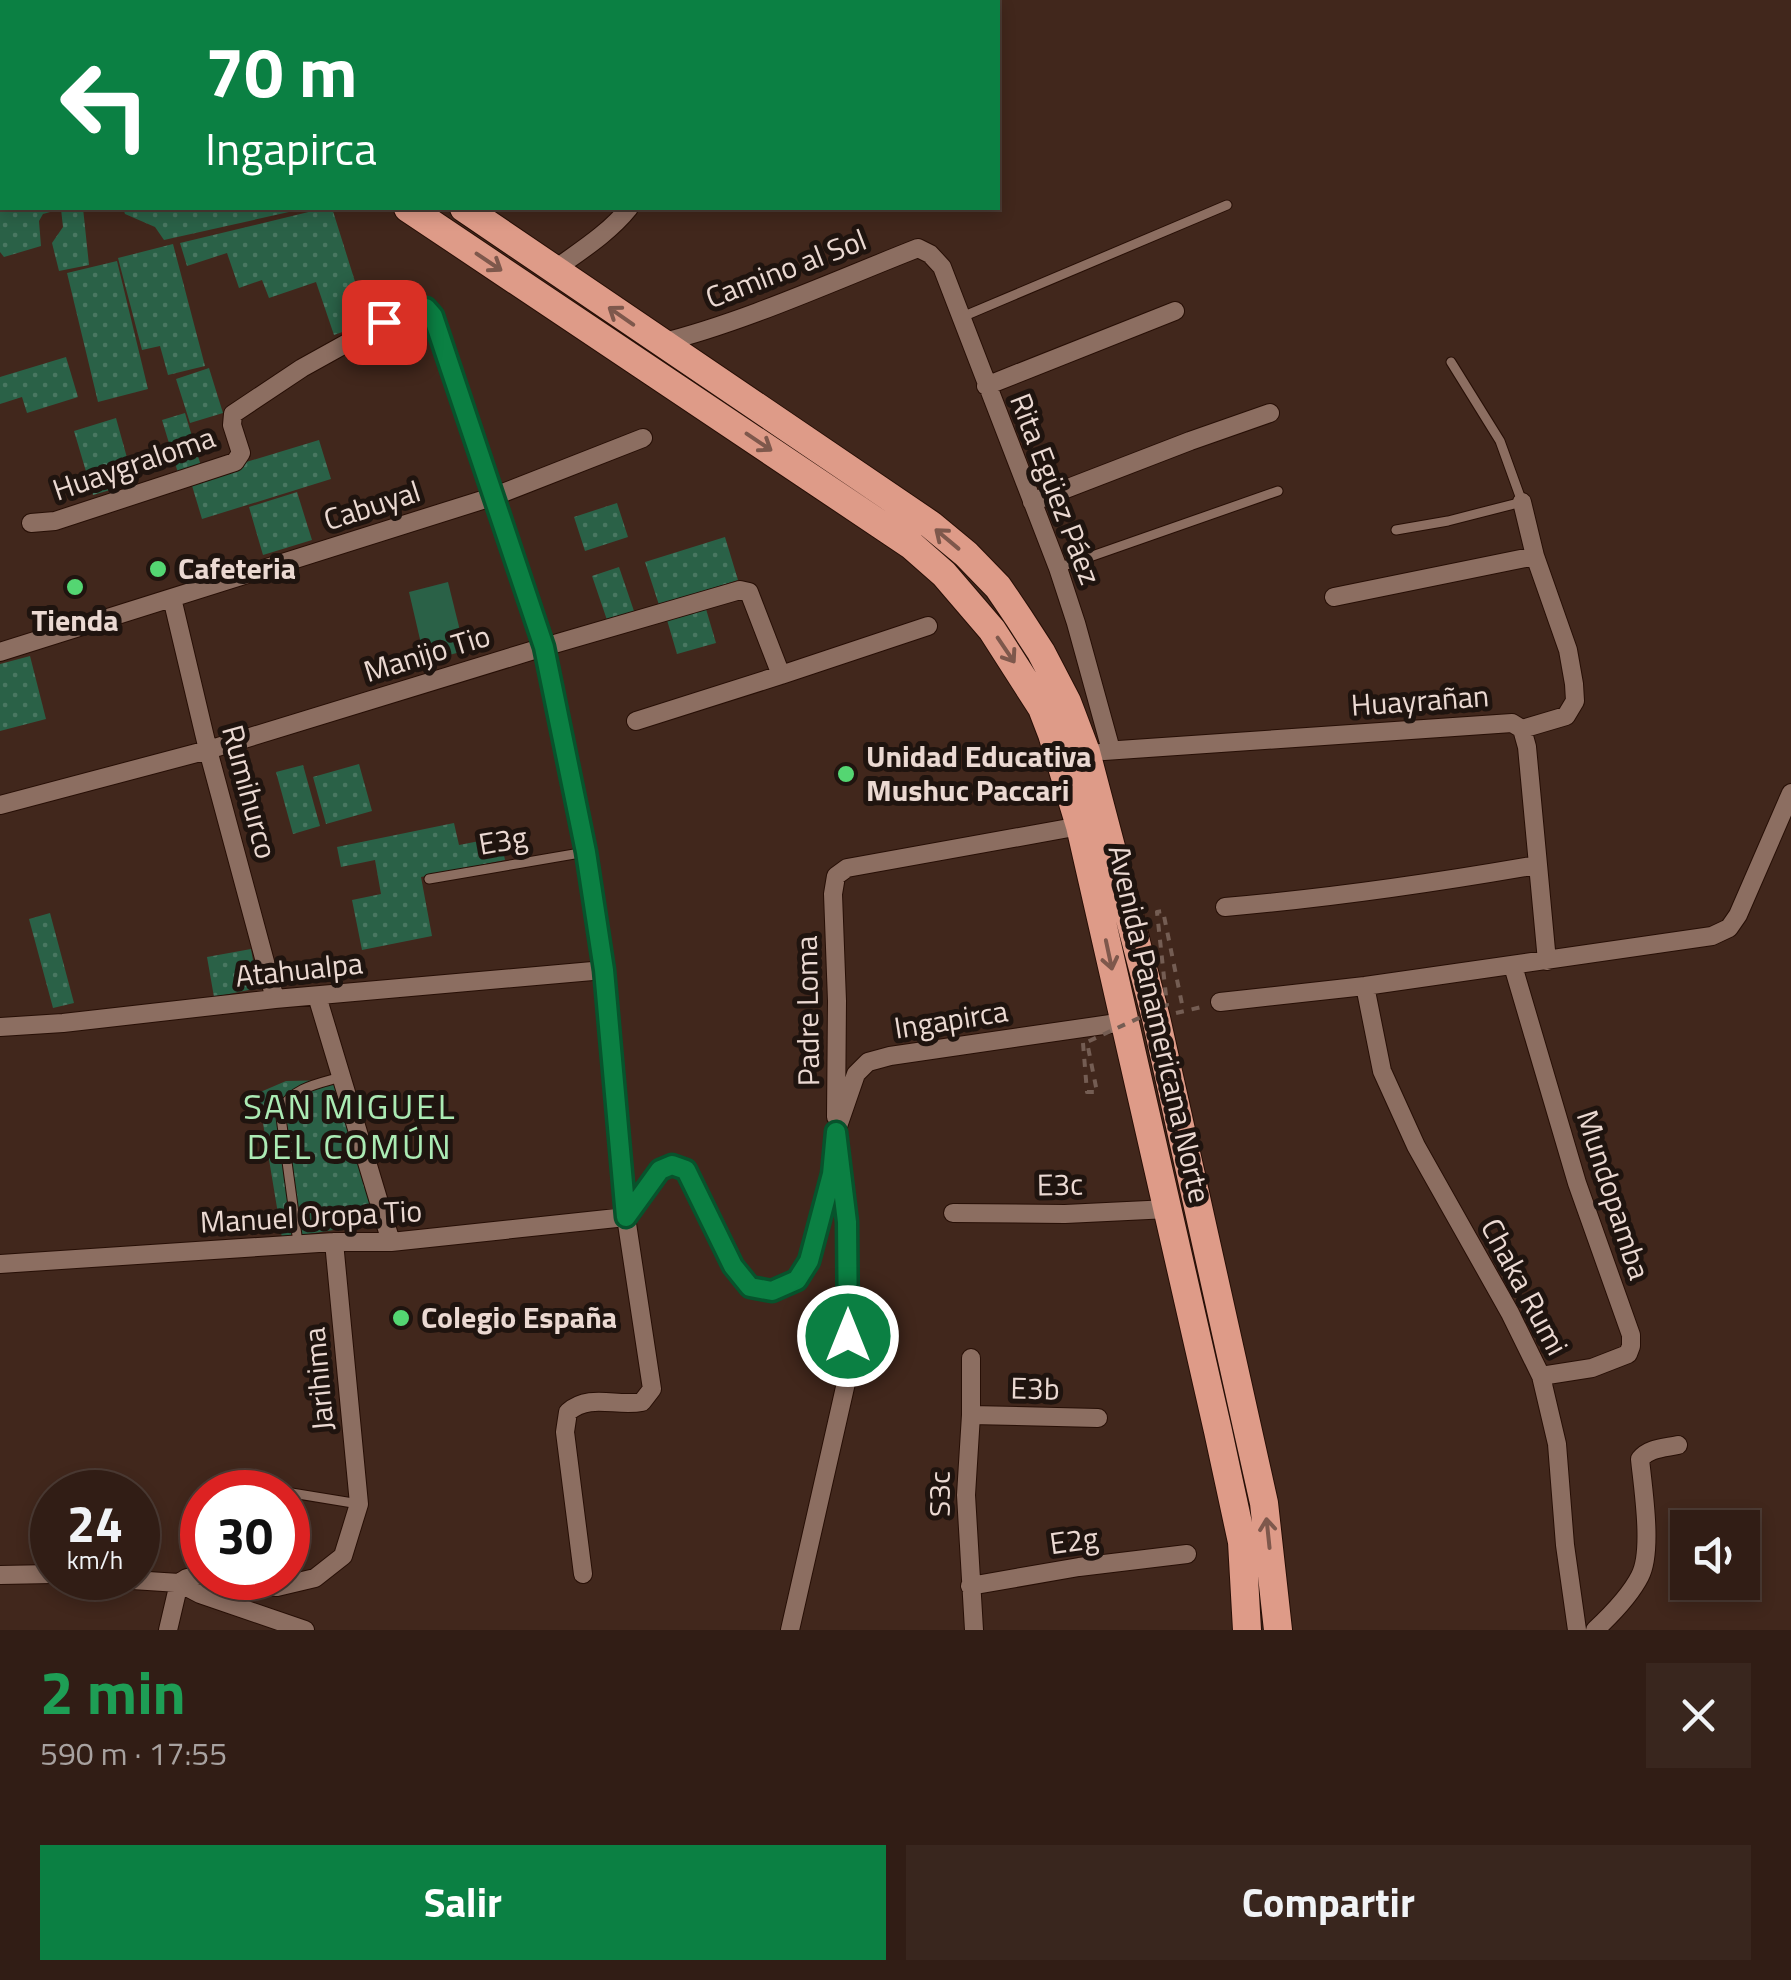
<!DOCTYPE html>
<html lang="es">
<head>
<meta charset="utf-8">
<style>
  body { margin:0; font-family:"Titillium Web",sans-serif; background:#39261e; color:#f1f3f6; height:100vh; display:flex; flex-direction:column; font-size:38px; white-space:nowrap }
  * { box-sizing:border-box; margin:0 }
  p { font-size:32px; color:#a8a2a0 }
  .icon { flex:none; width:55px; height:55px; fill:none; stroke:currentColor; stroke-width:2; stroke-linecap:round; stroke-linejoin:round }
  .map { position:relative; height:1630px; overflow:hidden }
  .sheet { display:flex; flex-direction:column; background:#311d15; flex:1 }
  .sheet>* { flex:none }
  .guide { position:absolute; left:0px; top:0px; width:1000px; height:210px; box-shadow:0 5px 15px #0003,0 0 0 2px #4c3b34; background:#0b8043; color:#fff; overflow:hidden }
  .tools { position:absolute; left:1670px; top:1510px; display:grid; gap:20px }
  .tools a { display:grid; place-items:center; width:90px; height:90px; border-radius:0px; background:#311d15; box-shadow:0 5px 15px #0003,0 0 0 2px #4c3b34; font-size:50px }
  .speed { position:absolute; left:30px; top:1470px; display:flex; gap:20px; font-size:50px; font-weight:700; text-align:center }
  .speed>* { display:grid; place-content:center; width:130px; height:130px; border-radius:50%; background:#311d15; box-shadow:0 5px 15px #0003,0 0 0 2px #4c3b34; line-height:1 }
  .speed small { font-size:25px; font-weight:400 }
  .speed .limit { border:15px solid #d22; background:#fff; color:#111 }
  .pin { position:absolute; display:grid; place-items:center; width:85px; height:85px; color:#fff; margin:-42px; border-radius:20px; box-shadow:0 5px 15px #0006 }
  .me { position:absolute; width:110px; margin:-55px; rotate:0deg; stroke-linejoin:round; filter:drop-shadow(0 0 8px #0008) }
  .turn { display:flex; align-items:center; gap:35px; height:210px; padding:0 40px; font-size:45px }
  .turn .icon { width:130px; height:130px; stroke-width:2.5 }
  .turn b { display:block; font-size:70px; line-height:85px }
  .round { display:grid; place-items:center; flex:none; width:105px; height:105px; border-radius:0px; background:#39261e }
  .headline { display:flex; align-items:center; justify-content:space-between; height:170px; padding:0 40px }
  h1 { font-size:60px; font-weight:700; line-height:75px; color:#1e9e55 }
  .primary-button { display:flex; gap:20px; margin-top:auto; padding:20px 40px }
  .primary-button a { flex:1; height:115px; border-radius:0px; background:#0b8043; color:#fff; font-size:40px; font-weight:700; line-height:115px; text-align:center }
  .primary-button a+a { background:#39261e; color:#f1f3f6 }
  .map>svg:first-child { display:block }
  .grass { fill:url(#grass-dots) }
  .pitch { fill:#2a6147 }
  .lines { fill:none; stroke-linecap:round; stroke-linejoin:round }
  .service-casing { stroke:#270f06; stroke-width:11 }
  .minor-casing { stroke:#270f06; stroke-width:20 }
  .trunk-casing { stroke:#270f06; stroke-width:30 }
  .path { stroke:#745d53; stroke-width:4; stroke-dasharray:8 8; stroke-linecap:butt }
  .service { stroke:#8c6e61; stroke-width:9 }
  .minor { stroke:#8c6e61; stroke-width:18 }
  .trunk { stroke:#de9b88; stroke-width:28 }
  .path-bridge { stroke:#745d53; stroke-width:4; stroke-dasharray:8 8; stroke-linecap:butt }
  .oneway { stroke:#7e584c }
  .route-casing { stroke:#07532c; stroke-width:25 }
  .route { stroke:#0b8043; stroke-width:18 }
  .poi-dot { fill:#54d672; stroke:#1f140f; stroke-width:4 }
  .labels { text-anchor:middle; stroke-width:10; stroke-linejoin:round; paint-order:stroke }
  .street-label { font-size:30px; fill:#ebd9d2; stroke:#1f140f }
  .poi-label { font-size:30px; font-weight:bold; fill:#ebd9d2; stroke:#1f140f; text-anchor:start }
  .quarter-label { font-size:35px; letter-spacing:2.5px; fill:#abebb4; stroke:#1f140f }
</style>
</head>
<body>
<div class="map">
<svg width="1791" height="1630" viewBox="0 0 1791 1630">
  <defs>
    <pattern id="grass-dots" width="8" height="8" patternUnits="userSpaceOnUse" patternTransform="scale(2.5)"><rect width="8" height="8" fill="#2a6147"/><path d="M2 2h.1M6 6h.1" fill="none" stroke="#497761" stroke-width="1.8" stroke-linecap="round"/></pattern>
  </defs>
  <rect width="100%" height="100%" fill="#41271c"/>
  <path class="grass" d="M 2,204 L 2,208 L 83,208 L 89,265 L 59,271 L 52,243 L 63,227 L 61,209 L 43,214 L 39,221 L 41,246 L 4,257 L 0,252 L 0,207 Z
    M 123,208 L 307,208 L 164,240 L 155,227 L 125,214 Z
    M 325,208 L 332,208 L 368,323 L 334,335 L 316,282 L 269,298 L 262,280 L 239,288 L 227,253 L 187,266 L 180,243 Z
    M 173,244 L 205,366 L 168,375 L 160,346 L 142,350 L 118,258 Z
    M 117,261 L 148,389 L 98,402 L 67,273 Z
    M 66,357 L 78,397 L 27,413 L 22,397 L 0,404 L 0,377 Z
    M 209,368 L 223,413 L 190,423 L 176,379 Z
    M 185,413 L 201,466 L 178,473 L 162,420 Z
    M 116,418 L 134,483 L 93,495 L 74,431 Z
    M 319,440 L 331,479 L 202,519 L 190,479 Z
    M 297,492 L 312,540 L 263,555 L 249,507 Z
    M 617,503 L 628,537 L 585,551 L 574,517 Z
    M 725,537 L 738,580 L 659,605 L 645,562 Z
    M 619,567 L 635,614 L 608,623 L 592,576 Z
    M 706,609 L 716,643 L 677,654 L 667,620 Z
    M 30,656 L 46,719 L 0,731 L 0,664 Z
    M 359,764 L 372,811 L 326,824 L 313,777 Z
    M 303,765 L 320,826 L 293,834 L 276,772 Z
    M 454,823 L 459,845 L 500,837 L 505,860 L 421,877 L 432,936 L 362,950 L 352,900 L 381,894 L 375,860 L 341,867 L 337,847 Z
    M 50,913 L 74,1003 L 53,1008 L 29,919 Z
    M 251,949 L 258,988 L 214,997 L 207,957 Z
    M 336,1080 L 379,1223 L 282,1238 L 258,1093 L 286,1081 Z"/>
  <path class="pitch" d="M 448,582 L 465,651 L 425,661 L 409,592 Z"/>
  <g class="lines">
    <defs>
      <path id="service" d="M 962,317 L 1227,205
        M 1396,530 L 1448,521 L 1522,502 L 1500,441 L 1451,362
        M 1058,568 L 1278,491
        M 429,879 L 586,852
        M 298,1243 L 280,1110 C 294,1087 317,1084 341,1077
        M 243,1485 L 359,1504"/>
      <path id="minor" d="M 81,2 L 89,0
        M 493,2 L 495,0
        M 554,270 C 580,251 609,233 629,208
        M 660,343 C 745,322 836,280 918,248 L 930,254 L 942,267 L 1058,568 L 1076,623 L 1111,750
        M 986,386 L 1175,311
        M 1032,502 L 1190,441 L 1270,413
        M 31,523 L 55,521 L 235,462 L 241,453 L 232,425 L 233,414 L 302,368 L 412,307 L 426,308 L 433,316 L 544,647 L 586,852 L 604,970 L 626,1217 L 652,1389 L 642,1402 C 616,1407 590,1393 568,1412 L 565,1432 L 583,1574
        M 1334,597 L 1535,556
        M 172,598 L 208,750 L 275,999
        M 0,652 L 495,496 L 643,438
        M 636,721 L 781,675
        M 1522,729 L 1566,716 L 1575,701 L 1574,684 L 1568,650 L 1535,556 L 1522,502
        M 1104,751 L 1512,723 L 1522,729 L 1527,747 L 1547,961
        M 0,805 L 208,750 L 544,647 L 740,590 L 749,592 L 781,675 L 928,626
        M 1225,907 C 1330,898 1434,883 1537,865
        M 1513,966 L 1577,1183 L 1631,1335 L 1631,1346 L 1628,1354 L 1592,1368 L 1541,1376
        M 1365,986 L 1382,1071 L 1416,1146 L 1510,1313 L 1541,1376 L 1557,1444 L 1565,1545 L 1577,1630
        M 317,996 L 391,1242
        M 1220,1002 L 1365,986 L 1712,936 L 1729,928 L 1738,915 L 1791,793
        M 0,1027 L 63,1023 L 275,999 L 604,970
        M 836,1117 L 837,1001 L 833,894 L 836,876 L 847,868 L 1080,826
        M 953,1213 L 1065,1214 L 1169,1209
        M 0,1264 L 334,1242 L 391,1242 L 626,1217 L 660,1170 L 673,1165 L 686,1170 L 733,1266 L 750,1287 L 772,1291 L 797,1280 L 809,1261 L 832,1174 L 836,1132 L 856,1074 L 868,1062 L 890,1056 L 1124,1022
        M 971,1358 L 971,1415 L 966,1495 L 974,1630
        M 971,1415 L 1098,1418
        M 0,1575 L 52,1574
        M 101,1578 L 179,1583 L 187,1578 L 202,1575
        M 220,1578 L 277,1587 L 315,1578 L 343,1556 L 359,1504 L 334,1242
        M 970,1586 L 1079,1567 L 1187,1554
        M 168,1630 L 179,1583 L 200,1594 L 305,1630
        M 790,1630 L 848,1374 L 847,1222 L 840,1162
        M 1595,1630 C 1610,1616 1631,1594 1640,1576 C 1653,1551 1643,1489 1640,1459 C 1649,1448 1664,1448 1678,1445"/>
      <path id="trunk" d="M 0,126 L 2,124
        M 0,173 L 2,171
        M 408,208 L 911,545 L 944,574 L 992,630 L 1042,708 L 1052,734 L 1080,826 L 1218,1431 L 1242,1542 L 1247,1630
        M 464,208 L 931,525 L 966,554 L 998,587 L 1019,618 L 1041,652 L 1067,702 L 1086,752 L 1156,1018 L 1264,1503 L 1278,1630"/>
    </defs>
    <use href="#service" class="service-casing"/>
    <use href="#minor" class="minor-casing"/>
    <use href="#trunk" class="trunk-casing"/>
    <path class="path" d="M 1176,1013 L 1206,1006"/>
    <use href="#service" class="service"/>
    <use href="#minor" class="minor"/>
    <use href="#trunk" class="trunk"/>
    <path class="path-bridge" d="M 1083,1043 L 1087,1092 L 1097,1092 L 1087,1042 L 1167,1005 L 1157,912 L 1163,911 L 1183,1009"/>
  </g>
  <defs><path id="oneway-shaft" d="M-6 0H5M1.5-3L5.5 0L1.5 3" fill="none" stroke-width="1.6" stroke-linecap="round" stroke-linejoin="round" transform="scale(2.5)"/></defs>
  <g class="oneway">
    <use href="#oneway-shaft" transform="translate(489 262) rotate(34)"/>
    <use href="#oneway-shaft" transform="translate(621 316) rotate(-145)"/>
    <use href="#oneway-shaft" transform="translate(759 442) rotate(34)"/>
    <use href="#oneway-shaft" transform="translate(947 539) rotate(-140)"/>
    <use href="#oneway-shaft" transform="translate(1006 650) rotate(56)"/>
    <use href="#oneway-shaft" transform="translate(1109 955) rotate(78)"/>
    <use href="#oneway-shaft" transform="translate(1268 1533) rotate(-96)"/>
  </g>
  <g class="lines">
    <defs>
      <path id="route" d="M 384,322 L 412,307 L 426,308 L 433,316 L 544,647 L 586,852 L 604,970 L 626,1217 L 660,1170 L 672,1165 L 686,1170 L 733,1266 L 750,1287 L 772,1291 L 797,1280 L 809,1261 L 832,1174 L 836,1132 L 847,1222 L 848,1336"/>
    </defs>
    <use href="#route" class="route-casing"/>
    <use href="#route" class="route"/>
  </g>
  <g class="poi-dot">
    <circle cx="158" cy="569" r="10"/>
    <circle cx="75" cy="587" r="10"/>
    <circle cx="846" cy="774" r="10"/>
    <circle cx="401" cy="1318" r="10"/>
  </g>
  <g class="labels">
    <g class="street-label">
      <text transform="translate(786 269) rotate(-21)" y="10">Camino al Sol</text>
      <text transform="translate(134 464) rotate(-19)" y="10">Huaygraloma</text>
      <text transform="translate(1055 489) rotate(69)" y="10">Rita Egüez Páez</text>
      <text transform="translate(372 506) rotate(-18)" y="10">Cabuyal</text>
      <text transform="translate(427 654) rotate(-17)" y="10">Manijo Tio</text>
      <text transform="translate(1420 701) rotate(-4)" y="10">Huayrañan</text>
      <text transform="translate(249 792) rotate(75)" y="10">Rumihurco</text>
      <text transform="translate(503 841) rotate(-10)" y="10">E3g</text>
      <text transform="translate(299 970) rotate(-6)" y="10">Atahualpa</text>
      <text transform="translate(808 1011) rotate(-91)" y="10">Padre Loma</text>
      <text transform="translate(951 1020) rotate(-9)" y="10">Ingapirca</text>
      <text transform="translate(1159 1024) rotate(77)" y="10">Avenida Panamericana Norte</text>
      <text transform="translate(1060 1185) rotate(-1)" y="10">E3c</text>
      <text transform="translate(1613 1195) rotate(72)" y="10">Mundopamba</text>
      <text transform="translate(311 1217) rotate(-3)" y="10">Manuel Oropa Tio</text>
      <text transform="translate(1524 1287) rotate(62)" y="10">Chaka Rumi</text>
      <text transform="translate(319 1379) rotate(-95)" y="10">Jarihima</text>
      <text transform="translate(1035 1389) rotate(1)" y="10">E3b</text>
      <text transform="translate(940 1494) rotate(-90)" y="10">S3c</text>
      <text transform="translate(1074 1541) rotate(-8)" y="10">E2g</text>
    </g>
    <g class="poi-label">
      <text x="178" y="579">Cafeteria</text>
      <text x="75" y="631" text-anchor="middle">Tienda</text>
      <text x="866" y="767">Unidad Educativa<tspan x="866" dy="34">Mushuc Paccari</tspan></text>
      <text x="421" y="1328">Colegio España</text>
    </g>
    <g class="quarter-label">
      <text x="350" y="1119">SAN MIGUEL<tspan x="350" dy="40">DEL COMÚN</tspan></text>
    </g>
  </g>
</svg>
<div class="tools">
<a><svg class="icon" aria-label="sound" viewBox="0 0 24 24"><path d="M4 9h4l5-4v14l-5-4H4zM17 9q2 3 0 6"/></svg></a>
</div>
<div class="speed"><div>24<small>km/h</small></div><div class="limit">30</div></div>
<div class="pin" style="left:384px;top:322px;background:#d93025"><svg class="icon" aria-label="arrive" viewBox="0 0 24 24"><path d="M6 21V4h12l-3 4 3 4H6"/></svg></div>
<svg class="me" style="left:848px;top:1336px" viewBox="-20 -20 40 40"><circle r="17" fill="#0b8043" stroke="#fff" stroke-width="3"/><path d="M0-11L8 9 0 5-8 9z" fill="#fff"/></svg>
<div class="guide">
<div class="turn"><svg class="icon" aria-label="left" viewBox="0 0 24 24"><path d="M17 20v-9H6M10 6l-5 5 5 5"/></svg><div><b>70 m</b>Ingapirca</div></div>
</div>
</div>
<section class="sheet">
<div class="headline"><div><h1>2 min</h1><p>590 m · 17:55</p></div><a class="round"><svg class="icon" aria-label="close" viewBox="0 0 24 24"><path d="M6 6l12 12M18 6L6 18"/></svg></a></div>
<div class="primary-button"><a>Salir</a><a>Compartir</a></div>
</section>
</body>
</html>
